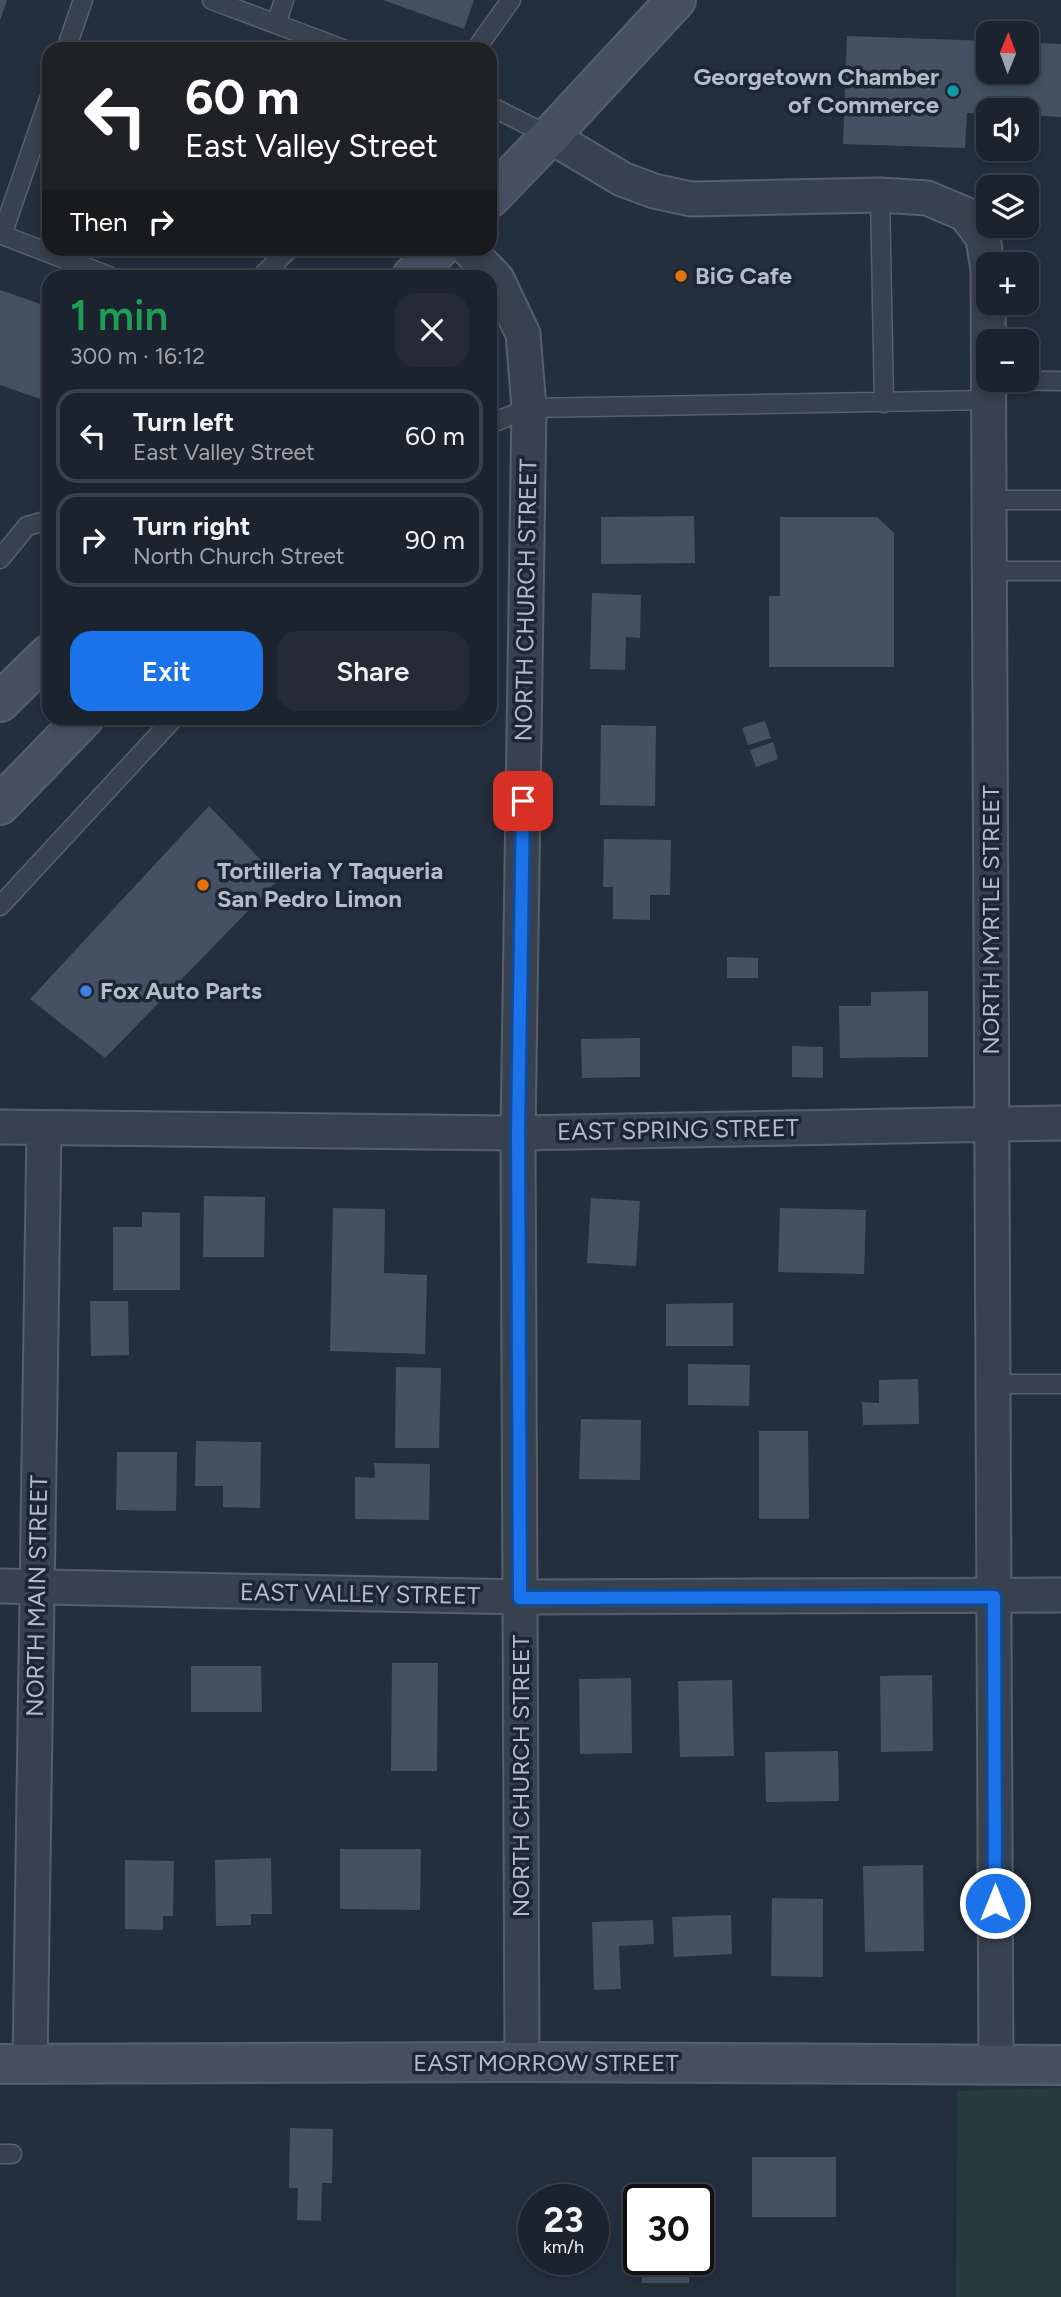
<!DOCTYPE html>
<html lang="en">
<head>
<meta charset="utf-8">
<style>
  body { margin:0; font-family:Figtree,sans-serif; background:#242b36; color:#f1f3f6; height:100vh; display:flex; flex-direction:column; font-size:26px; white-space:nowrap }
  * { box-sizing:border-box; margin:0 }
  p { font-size:23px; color:#a0a4aa }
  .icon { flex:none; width:38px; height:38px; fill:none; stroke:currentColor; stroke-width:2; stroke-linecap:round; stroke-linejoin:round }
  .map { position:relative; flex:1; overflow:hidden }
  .side { position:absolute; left:42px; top:270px; width:455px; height:455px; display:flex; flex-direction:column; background:#1b232e; border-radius:21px; box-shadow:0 4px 10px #0003,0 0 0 2px #39404a }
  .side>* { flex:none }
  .banner { position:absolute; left:42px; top:42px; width:455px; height:214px; border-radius:21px; box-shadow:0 4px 10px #0003,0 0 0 2px #39404a; background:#202124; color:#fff; overflow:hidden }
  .needle { width:46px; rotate:1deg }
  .controls { position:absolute; left:976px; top:21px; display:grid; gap:14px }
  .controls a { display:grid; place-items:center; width:63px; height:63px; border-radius:14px; background:#1b232e; box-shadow:0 4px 10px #0003,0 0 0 2px #39404a; font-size:35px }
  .speed { position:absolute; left:518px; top:2184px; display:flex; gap:14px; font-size:35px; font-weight:700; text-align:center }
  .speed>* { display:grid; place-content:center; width:91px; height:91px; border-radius:50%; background:#1b232e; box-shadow:0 4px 10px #0003,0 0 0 2px #39404a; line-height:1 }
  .speed small { font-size:18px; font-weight:400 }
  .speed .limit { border:4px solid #111; border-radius:10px; background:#fff; color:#111 }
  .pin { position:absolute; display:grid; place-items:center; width:60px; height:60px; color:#fff; margin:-30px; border-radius:14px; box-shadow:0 4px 10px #0006 }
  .me { position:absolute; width:77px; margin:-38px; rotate:0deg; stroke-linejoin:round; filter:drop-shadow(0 0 5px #0008) }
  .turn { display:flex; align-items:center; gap:24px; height:147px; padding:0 28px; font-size:32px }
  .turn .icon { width:91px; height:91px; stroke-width:2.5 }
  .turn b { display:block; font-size:49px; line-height:60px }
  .then { display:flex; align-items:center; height:66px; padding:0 28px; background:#0003; gap:14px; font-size:26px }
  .round { display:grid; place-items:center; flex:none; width:74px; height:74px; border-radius:21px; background:#242b36 }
  .overview { display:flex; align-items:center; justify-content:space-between; height:119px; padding:0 28px }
  h1 { font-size:42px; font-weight:600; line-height:52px; color:#1e9e55 }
  .cta { display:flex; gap:14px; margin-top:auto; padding:14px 28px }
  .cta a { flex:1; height:80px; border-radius:21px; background:#1a73e8; color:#fff; font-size:28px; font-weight:600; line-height:80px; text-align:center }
  .cta a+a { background:#242b36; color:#f1f3f6 }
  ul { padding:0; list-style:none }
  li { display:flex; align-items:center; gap:21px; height:94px; margin:0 14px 10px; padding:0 14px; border:4px solid #39404a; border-radius:21px }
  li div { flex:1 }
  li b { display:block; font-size:26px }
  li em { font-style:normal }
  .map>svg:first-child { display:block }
  .green { fill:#263c3f }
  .building { fill:#455162 }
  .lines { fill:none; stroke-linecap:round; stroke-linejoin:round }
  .lane-casing { stroke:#565f6c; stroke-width:21 }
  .street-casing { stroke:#565f6c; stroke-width:37 }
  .secondary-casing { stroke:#565f6c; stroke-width:42 }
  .lane { stroke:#38414e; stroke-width:18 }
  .street { stroke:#38414e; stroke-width:33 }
  .secondary { stroke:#465061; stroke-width:38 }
  .route-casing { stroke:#114b97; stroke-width:18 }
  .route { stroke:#1a73e8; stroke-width:12 }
  .culture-dot { fill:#0f9aa8; stroke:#1d2633; stroke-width:2.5 }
  .food-dot { fill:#e8710a; stroke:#1d2633; stroke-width:2.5 }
  .shop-dot { fill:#3f7fe0; stroke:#1d2633; stroke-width:2.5 }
  .labels { text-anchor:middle; stroke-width:7; stroke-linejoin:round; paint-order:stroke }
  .poi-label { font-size:24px; font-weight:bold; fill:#b4bcc9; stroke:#1d2633; text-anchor:start }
  .street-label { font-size:24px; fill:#b4bcc9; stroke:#1d2633 }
</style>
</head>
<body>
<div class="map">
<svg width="1061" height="2297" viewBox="0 0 1061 2297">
  <rect width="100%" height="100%" fill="#242f3e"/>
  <path class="green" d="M 1061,2088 L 1061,2297 L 956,2297 L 957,2091 Z"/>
  <path class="building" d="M 0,0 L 7,0 L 0,20 Z
    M 383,0 L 474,0 L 464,29 Z
    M 847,36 L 989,41 L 989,72 L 1027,72 L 1027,43 L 1061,44 L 1061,117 L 1027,115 L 1027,110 L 989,110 L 989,114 L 967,113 L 965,148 L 843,144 Z
    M 0,290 L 49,307 L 49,402 L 0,385 Z
    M 694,516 L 695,563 L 601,564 L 601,517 Z
    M 780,517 L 877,517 L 894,533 L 894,667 L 769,667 L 769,596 L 780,596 Z
    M 592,593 L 641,595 L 640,638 L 626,637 L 625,670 L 590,669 Z
    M 765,721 L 771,738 L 748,745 L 742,728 Z
    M 601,725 L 656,726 L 655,806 L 600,805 Z
    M 773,742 L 778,759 L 756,767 L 750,750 Z
    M 209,806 L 279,879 L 105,1058 L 30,999 Z
    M 604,839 L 671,840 L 670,895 L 650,895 L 650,920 L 613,919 L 613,887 L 603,887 Z
    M 727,957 L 758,958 L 758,978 L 727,978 Z
    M 928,991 L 928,1057 L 840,1058 L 839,1006 L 871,1006 L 871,992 Z
    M 640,1038 L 640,1077 L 582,1078 L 581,1039 Z
    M 792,1046 L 823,1047 L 823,1078 L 792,1077 Z
    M 204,1196 L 265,1197 L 264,1257 L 203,1257 Z
    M 591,1198 L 640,1201 L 636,1266 L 587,1263 Z
    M 333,1208 L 385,1209 L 384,1273 L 427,1275 L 425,1354 L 330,1351 Z
    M 780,1208 L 866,1210 L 864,1274 L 778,1272 Z
    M 142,1212 L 180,1213 L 180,1290 L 113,1290 L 113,1227 L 142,1227 Z
    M 90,1301 L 128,1301 L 129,1355 L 91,1356 Z
    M 733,1303 L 733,1346 L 666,1346 L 666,1304 Z
    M 688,1364 L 750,1365 L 749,1406 L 688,1405 Z
    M 396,1367 L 441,1368 L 439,1448 L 395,1448 Z
    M 918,1379 L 919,1424 L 863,1425 L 862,1402 L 879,1403 L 879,1380 Z
    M 581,1419 L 641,1420 L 640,1480 L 579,1479 Z
    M 759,1431 L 808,1431 L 809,1519 L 759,1519 Z
    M 196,1441 L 261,1442 L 260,1508 L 223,1507 L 223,1486 L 195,1486 Z
    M 117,1452 L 177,1452 L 176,1511 L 116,1510 Z
    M 374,1463 L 430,1464 L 429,1520 L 355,1519 L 355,1477 L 375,1478 Z
    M 392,1663 L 438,1663 L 437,1771 L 391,1771 Z
    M 191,1666 L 261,1666 L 262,1712 L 191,1712 Z
    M 932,1675 L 933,1751 L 881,1752 L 880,1676 Z
    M 631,1678 L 632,1753 L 580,1754 L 579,1679 Z
    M 732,1680 L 734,1756 L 680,1757 L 678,1681 Z
    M 838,1751 L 839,1801 L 766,1802 L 765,1752 Z
    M 340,1849 L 421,1849 L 420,1910 L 340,1909 Z
    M 271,1858 L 272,1914 L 251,1914 L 251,1925 L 216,1926 L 215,1860 Z
    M 125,1860 L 174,1861 L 173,1916 L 163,1916 L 163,1930 L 125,1929 Z
    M 923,1865 L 924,1951 L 865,1952 L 863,1866 Z
    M 772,1898 L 823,1899 L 823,1977 L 771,1976 Z
    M 731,1915 L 732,1954 L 674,1957 L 672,1917 Z
    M 653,1920 L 654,1944 L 619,1946 L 621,1989 L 594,1990 L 592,1922 Z
    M 290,2128 L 333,2129 L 332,2183 L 322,2183 L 321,2221 L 297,2220 L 298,2188 L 289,2188 Z
    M 752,2157 L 836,2157 L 836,2217 L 752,2217 Z
    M 642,2259 L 690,2260 L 689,2283 L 642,2283 Z"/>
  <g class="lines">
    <defs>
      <path id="lane" d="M 212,0 L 343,49
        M 276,24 L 284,0
        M 66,49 L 83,0
        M 476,49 L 511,0
        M 49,99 L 2,235 L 109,276
        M 490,106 L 550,136
        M 880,195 L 884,403
        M 262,276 L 290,248
        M 988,380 L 1061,381
        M 490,424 L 529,408 L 988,400
        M 989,500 L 1061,500
        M 0,559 L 27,526 L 49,520
        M 989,571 L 1061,571
        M 0,906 L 174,718
        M 993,1384 L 1061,1384
        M 0,2154 L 12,2154"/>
      <path id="street" d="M 550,136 L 622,179 L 654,191 L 691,199 L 880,195 L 927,198 L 965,214 L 983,238 L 988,270 L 996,2065
        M 467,248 L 497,279 L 523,334 L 529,408 L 518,1133 L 522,2062
        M 0,1127 L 518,1133 L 1061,1123
        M 0,1586 L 520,1597 L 1061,1595
        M 30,2064 L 44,1128"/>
      <path id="secondary" d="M 490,198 L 550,136 L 676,0
        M 412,276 L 440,248
        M 0,702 L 49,654
        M 0,805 L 84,718
        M 0,2064 L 522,2062 L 1061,2065"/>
    </defs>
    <use href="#lane" class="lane-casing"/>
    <use href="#street" class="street-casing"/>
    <use href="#secondary" class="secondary-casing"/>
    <use href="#lane" class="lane"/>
    <use href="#street" class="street"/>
    <use href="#secondary" class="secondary"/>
  </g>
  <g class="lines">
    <defs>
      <path id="route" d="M 523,801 L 518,1133 L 520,1598 L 994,1597 L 995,1903"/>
    </defs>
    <use href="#route" class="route-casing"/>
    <use href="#route" class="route"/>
  </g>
  <circle class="culture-dot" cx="953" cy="91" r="7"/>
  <g class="food-dot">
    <circle cx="681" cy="276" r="7"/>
    <circle cx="203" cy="885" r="7"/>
  </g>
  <circle class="shop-dot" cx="86" cy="991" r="7"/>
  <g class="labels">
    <g class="poi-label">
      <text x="939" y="85" text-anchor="end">Georgetown Chamber<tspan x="939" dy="28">of Commerce</tspan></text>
      <text x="695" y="284">BiG Cafe</text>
      <text x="217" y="879">Tortilleria Y Taqueria<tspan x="217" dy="28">San Pedro Limon</tspan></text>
      <text x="100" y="999">Fox Auto Parts</text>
    </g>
    <g class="street-label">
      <text transform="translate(526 600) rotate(-89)" y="8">NORTH CHURCH STREET</text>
      <text transform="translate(991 920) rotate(-90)" y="8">NORTH MYRTLE STREET</text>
      <text transform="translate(678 1130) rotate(-1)" y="8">EAST SPRING STREET</text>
      <text transform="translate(360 1594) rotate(1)" y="8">EAST VALLEY STREET</text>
      <text transform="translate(37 1596) rotate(-89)" y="8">NORTH MAIN STREET</text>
      <text transform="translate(521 1776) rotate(-90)" y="8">NORTH CHURCH STREET</text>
      <text x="546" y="2071">EAST MORROW STREET</text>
    </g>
  </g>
</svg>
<div class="controls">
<a><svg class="needle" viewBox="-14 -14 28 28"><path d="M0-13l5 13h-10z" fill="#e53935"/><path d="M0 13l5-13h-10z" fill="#a0a4aa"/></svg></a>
<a><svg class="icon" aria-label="sound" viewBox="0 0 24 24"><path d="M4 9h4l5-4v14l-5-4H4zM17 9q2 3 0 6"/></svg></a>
<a><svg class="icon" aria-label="layers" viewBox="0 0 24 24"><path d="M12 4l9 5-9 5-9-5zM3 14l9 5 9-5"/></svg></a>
<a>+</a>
<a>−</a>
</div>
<div class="speed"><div>23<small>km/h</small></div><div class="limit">30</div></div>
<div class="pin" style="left:523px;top:801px;background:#d93025"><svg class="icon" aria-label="arrive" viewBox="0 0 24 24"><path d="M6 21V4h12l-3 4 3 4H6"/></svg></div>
<svg class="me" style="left:995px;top:1903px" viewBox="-20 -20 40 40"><circle r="17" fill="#1a73e8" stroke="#fff" stroke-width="3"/><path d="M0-11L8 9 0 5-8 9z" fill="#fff"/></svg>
<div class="banner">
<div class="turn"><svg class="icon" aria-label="left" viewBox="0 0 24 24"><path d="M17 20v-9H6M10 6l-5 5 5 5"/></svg><div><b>60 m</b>East Valley Street</div></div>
<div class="then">Then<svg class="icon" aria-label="right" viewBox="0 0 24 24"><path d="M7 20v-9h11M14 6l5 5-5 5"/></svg></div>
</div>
<section class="side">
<div class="overview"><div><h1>1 min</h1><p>300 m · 16:12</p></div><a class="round"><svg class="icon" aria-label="close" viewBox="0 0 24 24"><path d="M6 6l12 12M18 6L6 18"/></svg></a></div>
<ul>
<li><svg class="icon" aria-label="left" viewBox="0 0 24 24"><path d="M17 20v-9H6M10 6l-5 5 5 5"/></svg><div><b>Turn left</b><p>East Valley Street</p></div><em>60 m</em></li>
<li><svg class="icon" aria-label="right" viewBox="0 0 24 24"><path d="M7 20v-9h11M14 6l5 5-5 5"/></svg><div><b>Turn right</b><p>North Church Street</p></div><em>90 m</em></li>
</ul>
<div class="cta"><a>Exit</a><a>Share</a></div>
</section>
</div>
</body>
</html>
